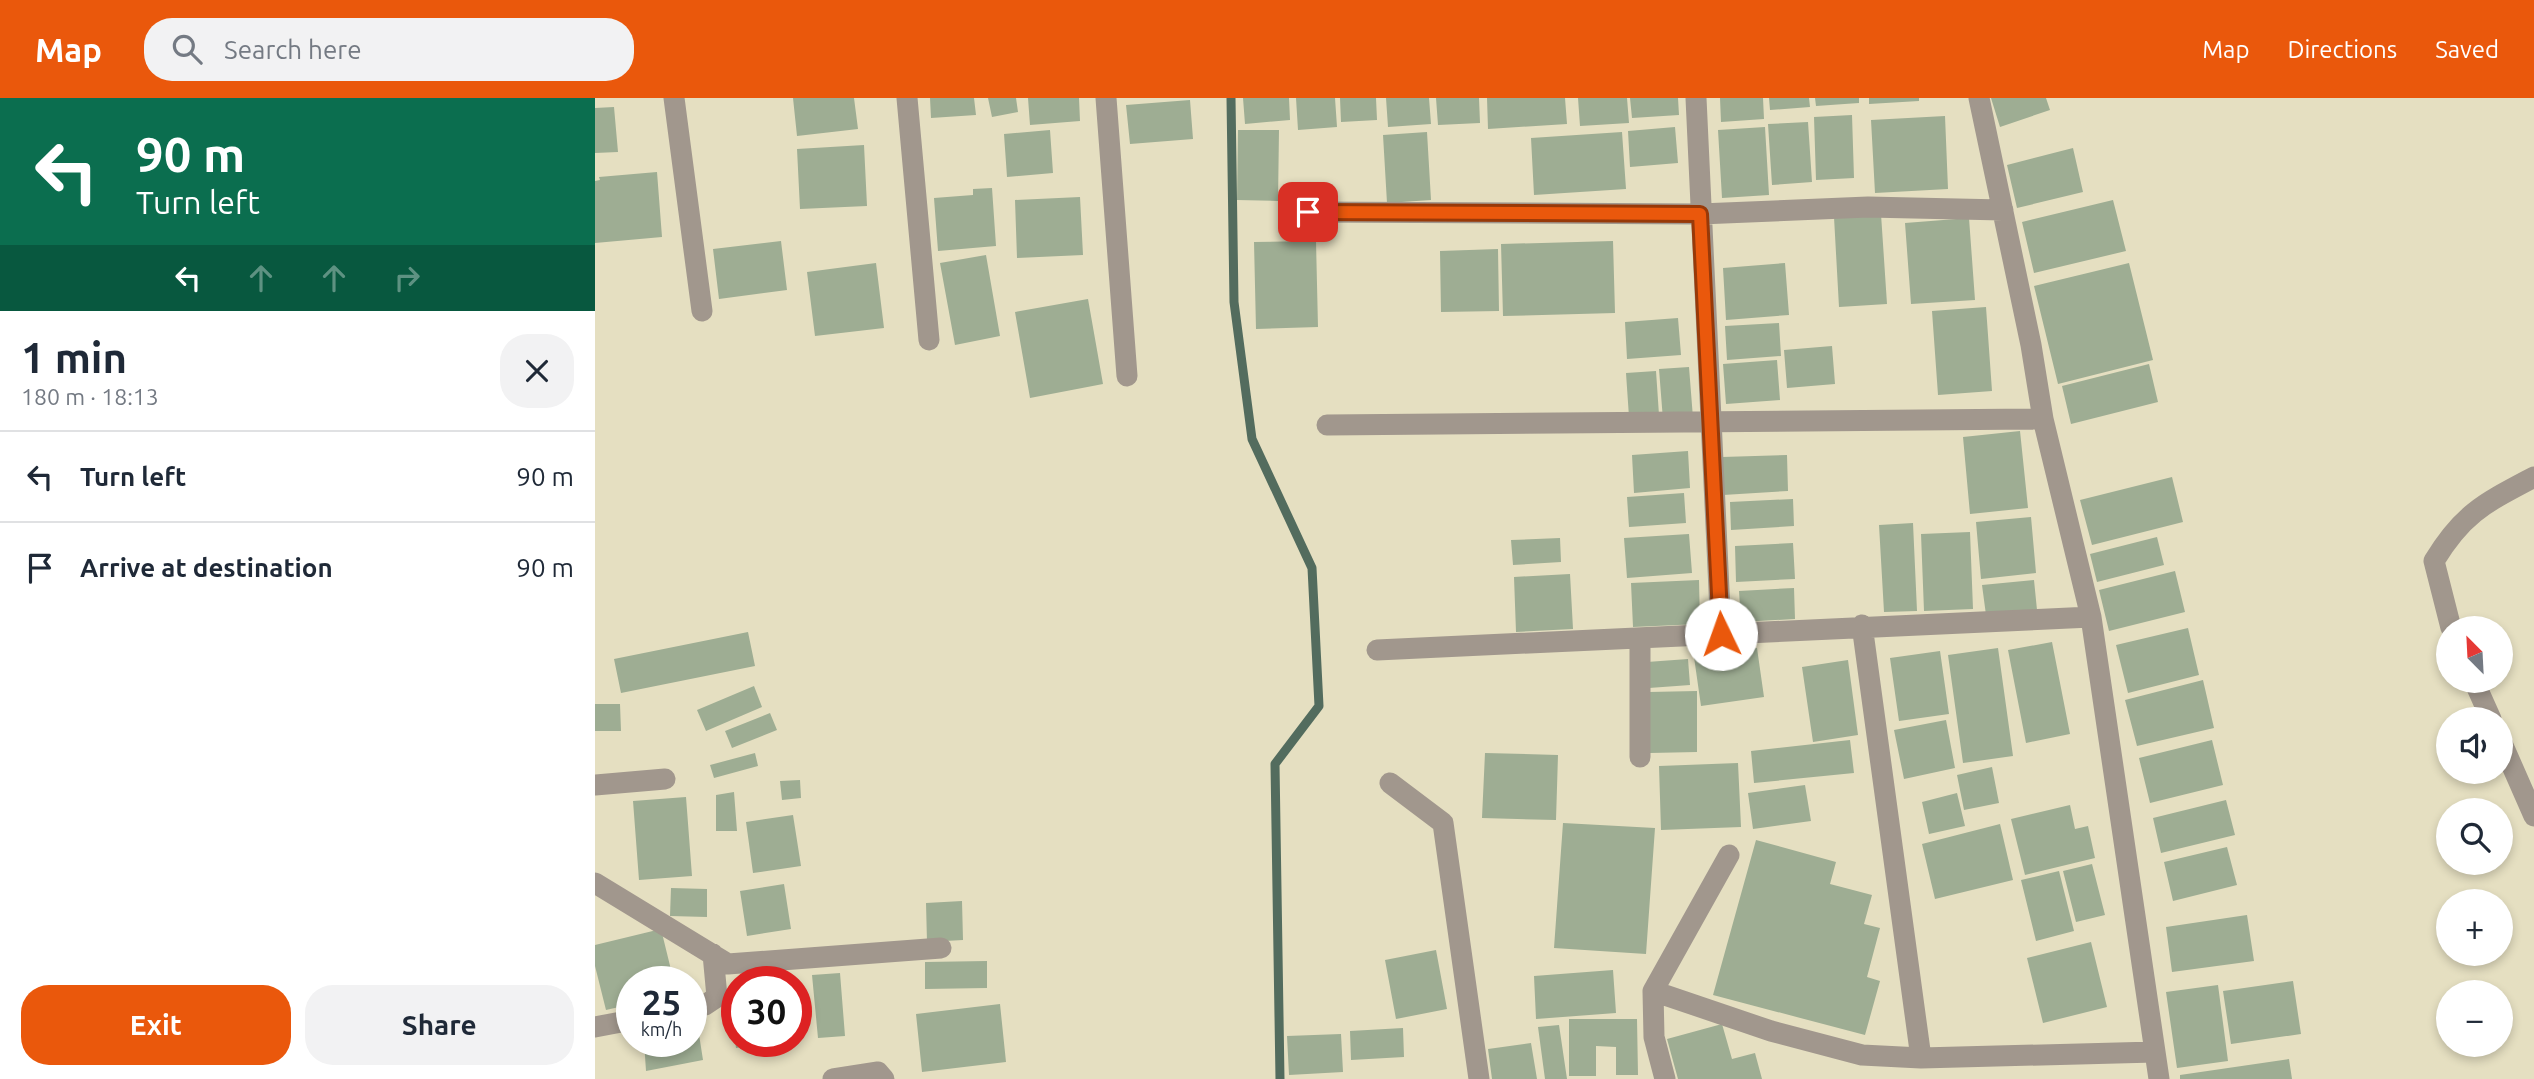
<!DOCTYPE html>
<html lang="en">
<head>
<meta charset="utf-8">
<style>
  body { margin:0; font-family:Ubuntu,sans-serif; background:#f2f2f3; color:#1f2937; height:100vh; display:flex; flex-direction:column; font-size:26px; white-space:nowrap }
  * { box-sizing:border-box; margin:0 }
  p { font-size:23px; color:#747a83 }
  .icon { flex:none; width:38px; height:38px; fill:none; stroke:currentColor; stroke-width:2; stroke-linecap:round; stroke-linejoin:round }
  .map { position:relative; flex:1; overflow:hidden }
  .sheet { display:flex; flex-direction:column; background:#fff; width:595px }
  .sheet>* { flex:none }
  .guide { background:#0b6e4f; color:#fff; overflow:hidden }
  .needle { width:46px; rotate:336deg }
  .fabs { position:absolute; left:1841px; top:518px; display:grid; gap:14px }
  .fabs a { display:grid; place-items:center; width:77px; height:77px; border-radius:50%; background:#fff; box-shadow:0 4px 10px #0003; font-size:35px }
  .speed { position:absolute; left:21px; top:868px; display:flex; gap:14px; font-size:35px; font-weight:700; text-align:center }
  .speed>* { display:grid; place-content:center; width:91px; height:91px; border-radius:50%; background:#fff; box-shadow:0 4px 10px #0003; line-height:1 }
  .speed small { font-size:18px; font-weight:400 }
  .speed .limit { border:10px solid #d22; background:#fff; color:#111 }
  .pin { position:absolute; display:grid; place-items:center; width:60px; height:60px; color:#fff; margin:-30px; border-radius:14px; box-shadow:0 4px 10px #0006 }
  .me { position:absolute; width:77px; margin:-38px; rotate:357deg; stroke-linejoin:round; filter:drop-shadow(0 0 5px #0008) }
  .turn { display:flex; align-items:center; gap:24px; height:147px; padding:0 21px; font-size:32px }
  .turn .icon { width:91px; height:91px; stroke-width:2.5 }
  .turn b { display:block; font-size:49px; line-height:60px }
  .lanes { display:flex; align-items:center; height:66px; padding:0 21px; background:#0003; justify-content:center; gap:35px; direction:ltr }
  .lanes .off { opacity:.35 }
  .round { display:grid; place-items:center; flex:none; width:74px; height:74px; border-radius:28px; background:#f2f2f3 }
  .headline { display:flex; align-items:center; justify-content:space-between; height:119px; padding:0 21px }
  h1 { font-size:42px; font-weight:700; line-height:52px }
  .primary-button { display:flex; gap:14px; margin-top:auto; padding:14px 21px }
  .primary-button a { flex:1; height:80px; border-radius:28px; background:#ea580c; color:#fff; font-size:28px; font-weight:700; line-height:80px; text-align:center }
  .primary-button a+a { background:#f2f2f3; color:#1f2937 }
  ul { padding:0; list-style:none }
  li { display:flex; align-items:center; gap:21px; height:91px; padding:0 21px; border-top:2px solid #e0e1e3 }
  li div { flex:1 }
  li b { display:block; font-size:26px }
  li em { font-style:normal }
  header { display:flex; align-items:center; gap:42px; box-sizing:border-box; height:98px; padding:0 35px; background:#ea580c; color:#fff }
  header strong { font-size:33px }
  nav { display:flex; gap:38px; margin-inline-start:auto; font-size:24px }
  .search { width:490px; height:63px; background:#f2f2f3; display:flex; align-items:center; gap:18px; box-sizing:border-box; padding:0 24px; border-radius:28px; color:#747a83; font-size:26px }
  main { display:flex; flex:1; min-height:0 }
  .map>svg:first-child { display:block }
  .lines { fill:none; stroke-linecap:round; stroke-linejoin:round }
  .stream { stroke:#536c5e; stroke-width:9 }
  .building { fill:#9ead93 }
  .minor { stroke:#a1978d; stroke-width:21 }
  .route-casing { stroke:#983908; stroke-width:18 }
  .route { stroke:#ea580c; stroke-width:12 }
</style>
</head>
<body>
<header>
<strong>Map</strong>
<div class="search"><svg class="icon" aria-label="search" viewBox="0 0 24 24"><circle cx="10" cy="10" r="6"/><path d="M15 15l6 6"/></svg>Search here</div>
<nav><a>Map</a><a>Directions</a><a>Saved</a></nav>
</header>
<main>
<section class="sheet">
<div class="guide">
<div class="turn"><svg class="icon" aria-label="left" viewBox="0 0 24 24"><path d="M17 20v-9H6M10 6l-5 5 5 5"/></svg><div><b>90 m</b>Turn left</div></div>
<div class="lanes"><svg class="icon" aria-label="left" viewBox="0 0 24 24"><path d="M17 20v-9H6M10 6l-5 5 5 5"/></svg><svg class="icon off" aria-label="ahead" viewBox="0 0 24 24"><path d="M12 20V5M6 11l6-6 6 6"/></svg><svg class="icon off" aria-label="ahead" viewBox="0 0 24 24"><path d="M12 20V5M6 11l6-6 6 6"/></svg><svg class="icon off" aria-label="right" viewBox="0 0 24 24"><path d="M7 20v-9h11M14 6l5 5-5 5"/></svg></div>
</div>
<div class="headline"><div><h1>1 min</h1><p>180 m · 18:13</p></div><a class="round"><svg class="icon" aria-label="close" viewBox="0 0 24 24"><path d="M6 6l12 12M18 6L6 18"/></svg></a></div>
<ul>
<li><svg class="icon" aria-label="left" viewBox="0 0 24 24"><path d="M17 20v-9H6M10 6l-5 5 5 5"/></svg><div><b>Turn left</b></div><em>90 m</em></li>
<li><svg class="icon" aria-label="arrive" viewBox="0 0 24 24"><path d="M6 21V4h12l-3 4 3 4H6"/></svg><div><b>Arrive at destination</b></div><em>90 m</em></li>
</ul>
<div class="primary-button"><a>Exit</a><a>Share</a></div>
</section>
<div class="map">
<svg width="1939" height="981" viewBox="0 0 1939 981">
  <rect width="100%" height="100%" fill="#e5dfc1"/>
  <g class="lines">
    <path class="stream" d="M 636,0 L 639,204 L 657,341 L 717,470 L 724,608 L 680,666 L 685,981"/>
  </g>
  <path class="building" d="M 198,0 L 259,0 L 263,31 L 202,38 Z
    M 335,0 L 379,0 L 381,17 L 336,20 Z
    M 393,0 L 421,0 L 423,14 L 397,19 Z
    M 433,0 L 484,0 L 485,23 L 435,27 Z
    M 648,0 L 694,0 L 695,22 L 650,26 Z
    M 701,0 L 740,0 L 742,29 L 703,32 Z
    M 745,0 L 781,0 L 782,22 L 746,24 Z
    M 791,0 L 834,0 L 836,26 L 793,29 Z
    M 841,0 L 884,0 L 885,25 L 843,27 Z
    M 892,0 L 970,0 L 972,26 L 893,31 Z
    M 983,0 L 1032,0 L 1034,25 L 985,28 Z
    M 1035,0 L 1083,0 L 1084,17 L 1037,20 Z
    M 1125,0 L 1168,0 L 1169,21 L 1126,24 Z
    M 1174,0 L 1214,0 L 1215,9 L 1175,12 Z
    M 1220,0 L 1264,0 L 1264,5 L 1221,8 Z
    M 1274,0 L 1324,0 L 1324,3 L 1274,6 Z
    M 1396,0 L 1451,0 L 1455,12 L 1405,29 Z
    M 595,2 L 598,41 L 535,46 L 531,7 Z
    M 19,9 L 23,54 L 0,55 L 0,10 Z
    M 1257,17 L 1259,80 L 1221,82 L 1219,19 Z
    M 1350,18 L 1353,91 L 1280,95 L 1276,22 Z
    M 1213,24 L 1217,84 L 1177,87 L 1173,26 Z
    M 1080,29 L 1083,65 L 1035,69 L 1033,33 Z
    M 1170,29 L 1174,97 L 1127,100 L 1123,32 Z
    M 455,32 L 458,75 L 412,79 L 409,36 Z
    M 643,32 L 684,32 L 683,103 L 642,102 Z
    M 832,34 L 836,102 L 792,105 L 788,37 Z
    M 1027,34 L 1031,91 L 939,97 L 936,40 Z
    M 269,47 L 272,108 L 205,111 L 202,51 Z
    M 1478,50 L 1488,94 L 1422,110 L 1412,67 Z
    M 62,74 L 67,139 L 0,145 L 0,83 L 5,82 L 4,79 Z
    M 397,90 L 401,148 L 343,153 L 339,100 L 378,97 L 378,91 Z
    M 485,99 L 488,157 L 422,160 L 420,102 Z
    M 1518,102 L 1531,153 L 1439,175 L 1427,124 Z
    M 1286,116 L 1292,206 L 1244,209 L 1239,119 Z
    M 1374,120 L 1380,202 L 1316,206 L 1310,125 Z
    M 186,143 L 192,192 L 124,201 L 118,151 Z
    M 721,143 L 723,229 L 661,231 L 659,144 Z
    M 1018,143 L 1020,215 L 908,218 L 906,146 Z
    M 903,151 L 904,213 L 846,214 L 845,153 Z
    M 391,157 L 405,238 L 360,247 L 345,165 Z
    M 281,165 L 289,230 L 220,238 L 212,174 Z
    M 1190,165 L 1194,217 L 1131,222 L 1128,170 Z
    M 1534,165 L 1558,262 L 1463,286 L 1439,188 Z
    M 493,201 L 508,286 L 435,300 L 420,214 Z
    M 1391,209 L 1397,293 L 1343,297 L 1337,213 Z
    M 1083,220 L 1086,257 L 1032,261 L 1030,224 Z
    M 1184,225 L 1186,258 L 1132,262 L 1130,228 Z
    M 1237,248 L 1240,286 L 1192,290 L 1189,252 Z
    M 1182,262 L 1185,302 L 1131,306 L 1128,266 Z
    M 1554,266 L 1563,304 L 1476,326 L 1467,288 Z
    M 1094,269 L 1098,320 L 1068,322 L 1064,271 Z
    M 1061,273 L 1064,317 L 1034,319 L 1031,275 Z
    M 1425,333 L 1433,410 L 1375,416 L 1368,339 Z
    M 1093,353 L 1095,390 L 1039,395 L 1037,357 Z
    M 1192,357 L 1193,393 L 1128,397 L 1127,359 Z
    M 1577,379 L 1588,424 L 1497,447 L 1485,402 Z
    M 1089,395 L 1091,425 L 1034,429 L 1032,399 Z
    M 1198,401 L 1199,428 L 1136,432 L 1135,404 Z
    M 1436,419 L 1441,475 L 1386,481 L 1381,424 Z
    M 1318,425 L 1322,513 L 1289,514 L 1284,427 Z
    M 1375,434 L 1378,511 L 1329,513 L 1326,436 Z
    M 1094,436 L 1097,475 L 1032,480 L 1029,440 Z
    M 1562,439 L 1569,467 L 1502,484 L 1495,456 Z
    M 965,440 L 966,464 L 918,467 L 916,442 Z
    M 1198,445 L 1200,481 L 1141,484 L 1140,448 Z
    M 1580,473 L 1590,514 L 1514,533 L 1504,492 Z
    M 975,476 L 978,531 L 921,534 L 919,479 Z
    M 1104,482 L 1105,526 L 1038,529 L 1036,485 Z
    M 1439,482 L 1442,512 L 1391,517 L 1387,487 Z
    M 1199,490 L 1200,521 L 1146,524 L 1144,493 Z
    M 1593,530 L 1604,577 L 1533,595 L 1521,547 Z
    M 153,534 L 160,568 L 26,595 L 19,561 Z
    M 1457,544 L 1475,636 L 1431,645 L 1413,552 Z
    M 1162,550 L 1169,599 L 1106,608 L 1099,559 Z
    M 1403,550 L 1418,658 L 1368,665 L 1353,557 Z
    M 1345,553 L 1354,616 L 1304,623 L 1295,560 Z
    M 1093,561 L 1095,587 L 1054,590 L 1052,564 Z
    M 1253,562 L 1263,637 L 1218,644 L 1207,569 Z
    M 1608,582 L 1619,630 L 1542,648 L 1530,602 Z
    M 159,588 L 167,609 L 111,633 L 102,612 Z
    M 1102,593 L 1102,654 L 1055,655 L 1054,594 Z
    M 0,606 L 25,606 L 26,633 L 0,633 Z
    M 175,615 L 182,632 L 137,650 L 130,633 Z
    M 1351,622 L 1360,670 L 1309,681 L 1299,632 Z
    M 1255,642 L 1259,675 L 1159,685 L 1156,653 Z
    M 1617,642 L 1628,687 L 1555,705 L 1544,660 Z
    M 160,655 L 163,668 L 119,680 L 115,667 Z
    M 890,655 L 963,657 L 961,722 L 887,720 Z
    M 1143,665 L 1146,729 L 1066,732 L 1064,668 Z
    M 1397,669 L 1404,705 L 1369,712 L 1362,677 Z
    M 205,682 L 206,700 L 187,702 L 185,683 Z
    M 1210,687 L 1216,723 L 1158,731 L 1153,695 Z
    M 139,694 L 142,733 L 121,733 L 121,697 Z
    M 1362,695 L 1370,728 L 1334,736 L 1327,704 Z
    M 91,699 L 97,778 L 44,782 L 38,703 Z
    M 1631,702 L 1640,737 L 1566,755 L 1558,720 Z
    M 1475,707 L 1480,731 L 1493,728 L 1500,760 L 1430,777 L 1416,721 Z
    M 198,717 L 206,768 L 158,775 L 151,724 Z
    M 968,725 L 1060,730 L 1051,856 L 959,850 Z
    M 1405,726 L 1418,782 L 1340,801 L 1327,746 Z
    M 1161,742 L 1241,764 L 1235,786 L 1277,797 L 1269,826 L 1285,830 L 1272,879 L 1285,883 L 1270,937 L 1118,897 Z
    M 1632,749 L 1642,787 L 1578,803 L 1569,764 Z
    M 1497,766 L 1510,817 L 1481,824 L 1468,773 Z
    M 1464,773 L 1479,833 L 1441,843 L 1426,782 Z
    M 189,786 L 196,831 L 152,838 L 145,793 Z
    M 76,790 L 112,791 L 112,819 L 75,818 Z
    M 367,803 L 368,842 L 332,844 L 331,805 Z
    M 1652,817 L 1659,863 L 1577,874 L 1571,829 Z
    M 66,831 L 79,884 L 37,884 L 37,906 L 11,912 L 0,868 L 0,847 Z
    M 1496,844 L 1512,909 L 1448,925 L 1432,860 Z
    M 841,852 L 852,911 L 801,921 L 790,862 Z
    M 392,863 L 392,890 L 330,891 L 330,864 Z
    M 1018,872 L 1021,915 L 941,921 L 939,878 Z
    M 245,875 L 250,938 L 223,940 L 217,877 Z
    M 1698,883 L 1706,936 L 1636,946 L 1628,893 Z
    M 1623,887 L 1633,963 L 1582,970 L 1571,894 Z
    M 405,906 L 411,964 L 327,974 L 321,916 Z
    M 136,914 L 142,914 L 142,943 L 174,945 L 141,950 Z
    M 101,917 L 108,962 L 51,973 L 49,943 L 96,943 L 96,918 Z
    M 974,921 L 1042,921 L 1043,977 L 1021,977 L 1021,949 L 1001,948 L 1001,978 L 974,978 Z
    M 1127,926 L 1137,961 L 1160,955 L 1167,981 L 1083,981 L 1072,941 Z
    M 964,927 L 972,981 L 950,981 L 943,929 Z
    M 808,930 L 809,959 L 756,962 L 755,933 Z
    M 746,936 L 748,974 L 694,977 L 692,938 Z
    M 936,945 L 942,981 L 897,981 L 893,951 Z
    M 1694,961 L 1697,981 L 1585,981 L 1585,977 Z"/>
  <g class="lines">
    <path class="minor" d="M 79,0 L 107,213
      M 312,0 L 334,242
      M 511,0 L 532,278
      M 1101,0 L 1126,535
      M 1384,0 L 1436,247 L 1448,321 L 1496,519 L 1564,981
      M 713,114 L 1105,116 L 1273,109 L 1408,112
      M 732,327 L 1448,321
      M 1267,527 L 1326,960
      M 1856,530 L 1839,463 C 1868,415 1890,405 1939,379
      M 782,552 L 1496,519
      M 1879,583 L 1896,621
      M 1906,643 L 1939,718
      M 1045,659 L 1045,541
      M 795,685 L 848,725 L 884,981
      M 0,687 L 70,681
      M 0,785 L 133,866 L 346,850
      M 1058,893 L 1176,933 L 1267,957 L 1326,960 L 1560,954
      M 96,910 L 110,907 L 122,899 L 118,856
      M 0,929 L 37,922
      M 238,981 L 283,974 L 289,981
      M 1070,981 L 1059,939 L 1058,893 L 1134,757"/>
  </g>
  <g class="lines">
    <defs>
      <path id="route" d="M 713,114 L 1105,116 L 1126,536"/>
    </defs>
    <use href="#route" class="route-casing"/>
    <use href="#route" class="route"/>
  </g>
</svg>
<div class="fabs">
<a><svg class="needle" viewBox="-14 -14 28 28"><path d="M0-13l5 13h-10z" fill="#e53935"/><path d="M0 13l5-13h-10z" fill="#747a83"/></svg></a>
<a><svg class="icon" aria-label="sound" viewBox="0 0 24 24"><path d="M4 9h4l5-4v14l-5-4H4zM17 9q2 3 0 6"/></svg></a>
<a><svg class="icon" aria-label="search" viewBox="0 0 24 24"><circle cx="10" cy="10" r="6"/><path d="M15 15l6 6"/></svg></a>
<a>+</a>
<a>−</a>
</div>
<div class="speed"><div>25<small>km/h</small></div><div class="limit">30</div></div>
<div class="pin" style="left:713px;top:114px;background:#d93025"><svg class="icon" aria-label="arrive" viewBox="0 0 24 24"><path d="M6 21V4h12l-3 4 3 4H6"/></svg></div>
<svg class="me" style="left:1126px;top:536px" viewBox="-20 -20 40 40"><circle r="19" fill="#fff"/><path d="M0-13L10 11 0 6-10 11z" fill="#ea580c"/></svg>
</div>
</main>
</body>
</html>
